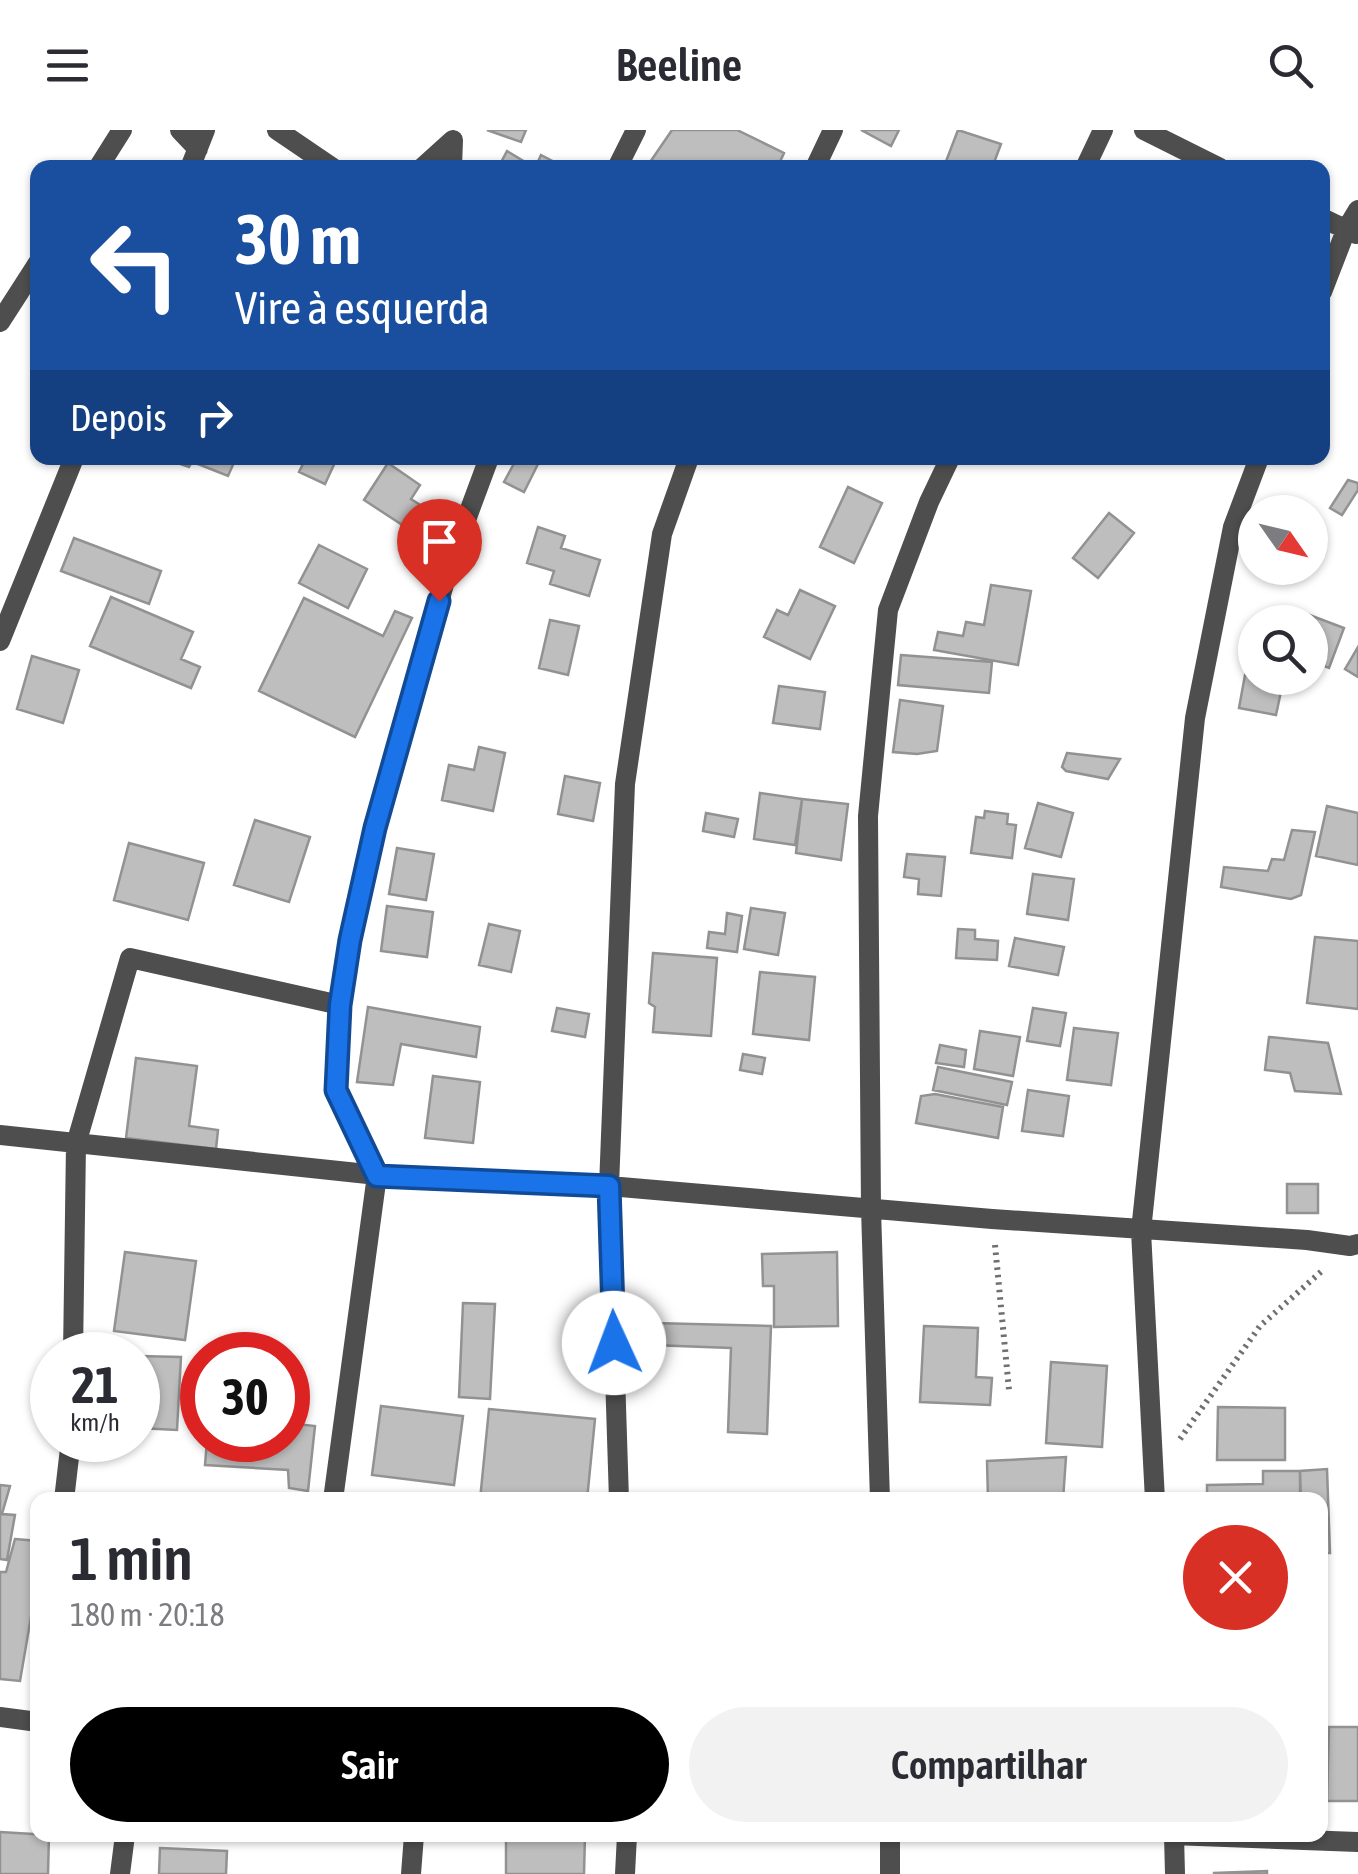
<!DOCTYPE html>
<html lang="pt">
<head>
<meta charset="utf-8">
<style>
  body { margin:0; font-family:"Asap Condensed",sans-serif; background:#f2f2f3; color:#2b2b33; height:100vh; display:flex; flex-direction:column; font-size:38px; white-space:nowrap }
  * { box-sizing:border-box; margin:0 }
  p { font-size:32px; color:#7c7c81 }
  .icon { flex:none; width:55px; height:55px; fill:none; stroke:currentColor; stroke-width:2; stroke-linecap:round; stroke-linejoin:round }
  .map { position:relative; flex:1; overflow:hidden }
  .sheet { position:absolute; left:30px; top:1362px; width:1298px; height:350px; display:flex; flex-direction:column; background:#fff; border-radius:20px; box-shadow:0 2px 8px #0004 }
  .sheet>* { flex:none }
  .top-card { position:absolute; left:30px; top:30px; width:1300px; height:305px; border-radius:20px; box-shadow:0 2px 8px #0004; background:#1a4fa0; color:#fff; overflow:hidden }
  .needle { width:65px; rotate:124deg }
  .controls { position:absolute; left:1238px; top:365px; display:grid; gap:20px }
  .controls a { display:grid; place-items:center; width:90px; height:90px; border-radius:50%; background:#fff; box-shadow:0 2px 8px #0004; font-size:50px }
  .speed { position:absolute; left:30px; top:1202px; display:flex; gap:20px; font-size:50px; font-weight:700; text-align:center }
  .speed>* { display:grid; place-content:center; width:130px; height:130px; border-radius:50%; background:#fff; box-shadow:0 2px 8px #0004; line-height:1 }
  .speed small { font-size:25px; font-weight:400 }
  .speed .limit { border:15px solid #d22; background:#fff; color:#111 }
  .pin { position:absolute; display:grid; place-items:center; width:85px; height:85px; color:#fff; margin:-102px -42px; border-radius:50% 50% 50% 0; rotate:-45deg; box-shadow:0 0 10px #0007 }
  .pin .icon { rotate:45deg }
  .me { position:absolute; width:110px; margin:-55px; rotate:358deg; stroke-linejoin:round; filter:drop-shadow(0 0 8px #0008) }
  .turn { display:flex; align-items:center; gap:35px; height:210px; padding:0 40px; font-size:45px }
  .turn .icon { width:130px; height:130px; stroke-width:2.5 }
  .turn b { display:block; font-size:70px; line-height:85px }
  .then { display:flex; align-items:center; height:95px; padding:0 40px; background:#0003; gap:20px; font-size:38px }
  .round { display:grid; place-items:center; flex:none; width:105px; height:105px; border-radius:52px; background:#f2f2f3 }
  .summary { display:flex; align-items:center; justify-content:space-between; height:170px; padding:0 40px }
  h1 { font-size:60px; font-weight:600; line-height:75px }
  .button { display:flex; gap:20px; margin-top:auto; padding:20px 40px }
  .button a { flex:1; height:115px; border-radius:60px; background:#000; color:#fff; font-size:40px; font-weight:600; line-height:115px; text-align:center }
  .button a+a { background:#f2f2f3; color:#2b2b33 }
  header { display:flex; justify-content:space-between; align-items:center; height:130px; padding:0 40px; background:#fff; font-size:45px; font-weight:600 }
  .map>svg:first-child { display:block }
  .building { fill:#bebebe; stroke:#929292; stroke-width:2.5 }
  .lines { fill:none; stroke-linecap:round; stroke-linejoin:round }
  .path { stroke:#707070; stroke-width:6; stroke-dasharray:2.5 5; stroke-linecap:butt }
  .street { stroke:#4e4e4e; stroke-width:20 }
  .route-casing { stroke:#114b97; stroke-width:25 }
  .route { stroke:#1a73e8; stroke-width:18 }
</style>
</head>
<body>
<header><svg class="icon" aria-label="menu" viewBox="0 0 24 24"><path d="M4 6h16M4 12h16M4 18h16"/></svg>Beeline<svg class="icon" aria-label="search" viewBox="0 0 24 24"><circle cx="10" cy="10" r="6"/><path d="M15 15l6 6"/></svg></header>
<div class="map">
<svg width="1358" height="1744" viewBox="0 0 1358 1744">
  <rect width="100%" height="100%" fill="#fff"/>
  <path class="building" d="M 487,0 L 526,0 L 521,12 Z
    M 672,0 L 737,0 L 784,23 L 777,38 L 646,38 Z
    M 861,0 L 899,0 L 891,16 Z
    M 958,0 L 1001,14 L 992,38 L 955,38 L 945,34 Z
    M 507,21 L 525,32 L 521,38 L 498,38 Z
    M 541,25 L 566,38 L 535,38 Z
    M 163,328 L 194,328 L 189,337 Z
    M 201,328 L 236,328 L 228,346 L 198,334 Z
    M 306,328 L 337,328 L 325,354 L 299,342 Z
    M 517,328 L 541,328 L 524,362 L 504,352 Z
    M 388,333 L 420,355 L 411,369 L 425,378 L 410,400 L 364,370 Z
    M 1348,350 L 1358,353 L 1358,360 L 1342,385 L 1330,378 Z
    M 848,357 L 882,373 L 854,433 L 820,417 Z
    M 1109,383 L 1134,403 L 1098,448 L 1073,428 Z
    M 538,397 L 565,406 L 561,418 L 600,430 L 589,466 L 550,454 L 554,441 L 527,433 Z
    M 74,408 L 161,441 L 149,474 L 61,441 Z
    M 319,415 L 367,439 L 348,478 L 299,453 Z
    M 991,455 L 1031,461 L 1018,535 L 934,520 L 938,502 L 963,506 L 966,492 L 984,495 Z
    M 800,460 L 835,476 L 810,529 L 764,507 L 777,480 L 788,485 Z
    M 111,467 L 193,502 L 181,529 L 200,537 L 191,558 L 90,516 Z
    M 304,468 L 383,506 L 395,481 L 412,488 L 355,607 L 259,561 Z
    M 1291,478 L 1344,498 L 1329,538 L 1310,531 L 1310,492 L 1285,492 Z
    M 550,490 L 579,496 L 568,545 L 539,538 Z
    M 1358,517 L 1358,547 L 1345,539 Z
    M 901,525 L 992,532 L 989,563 L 898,555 Z
    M 32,526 L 79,540 L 63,593 L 17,579 Z
    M 1245,545 L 1283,552 L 1276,585 L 1239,578 Z
    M 779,556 L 825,562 L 820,599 L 773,593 Z
    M 900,570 L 943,576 L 937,621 L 917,624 L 893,622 Z
    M 479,617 L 505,623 L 493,681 L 442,670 L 449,635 L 474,640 Z
    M 1067,623 L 1120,629 L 1108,649 L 1066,641 L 1062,637 Z
    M 565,646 L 600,653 L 593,691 L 558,684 Z
    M 760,663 L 802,669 L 795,715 L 754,709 Z
    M 802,669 L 848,674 L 841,730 L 796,723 Z
    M 1038,673 L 1073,683 L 1061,727 L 1025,718 Z
    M 1327,676 L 1358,683 L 1358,735 L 1316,726 Z
    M 985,681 L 1008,684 L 1007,694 L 1016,695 L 1012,728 L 971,723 L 976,687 L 984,688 Z
    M 706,683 L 738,689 L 734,707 L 703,701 Z
    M 255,690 L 310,707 L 289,772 L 234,755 Z
    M 1292,700 L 1315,702 L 1301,765 L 1291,769 L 1221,757 L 1224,737 L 1268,741 L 1272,729 L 1284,730 Z
    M 129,713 L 204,733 L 188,790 L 114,770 Z
    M 397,718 L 434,724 L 426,770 L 389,764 Z
    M 907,724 L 945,727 L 941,766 L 918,764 L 919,749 L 904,747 Z
    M 1033,744 L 1074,749 L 1068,790 L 1027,784 Z
    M 387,776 L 433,782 L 427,827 L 381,821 Z
    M 751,778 L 785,783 L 778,825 L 744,819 Z
    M 727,783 L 742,786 L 737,822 L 707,818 L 709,802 L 725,804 Z
    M 489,794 L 520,801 L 511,842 L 479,835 Z
    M 958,799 L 975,800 L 975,809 L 998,811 L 997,830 L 956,828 Z
    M 1315,807 L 1358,811 L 1358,879 L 1307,873 Z
    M 1015,808 L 1064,817 L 1058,845 L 1009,836 Z
    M 653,823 L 717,828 L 711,906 L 653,902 L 655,877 L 649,873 Z
    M 760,842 L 815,847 L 809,910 L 753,904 Z
    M 368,877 L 480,897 L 476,927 L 401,914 L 393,955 L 357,952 Z
    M 557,878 L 589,884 L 585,907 L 552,901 Z
    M 1033,878 L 1066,883 L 1060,916 L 1027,911 Z
    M 1074,898 L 1118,903 L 1111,955 L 1067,950 Z
    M 980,901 L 1020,907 L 1013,946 L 974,939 Z
    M 1269,907 L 1328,913 L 1341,964 L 1295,961 L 1290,943 L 1265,940 Z
    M 940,915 L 966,920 L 964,937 L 936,933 Z
    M 743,924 L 765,928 L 762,944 L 740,940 Z
    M 136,928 L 197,936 L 189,996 L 218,1000 L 216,1019 L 126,1008 Z
    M 938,937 L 1012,952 L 1007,975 L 933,960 Z
    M 433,946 L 480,952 L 473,1013 L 425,1008 Z
    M 1028,960 L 1069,966 L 1063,1006 L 1022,1001 Z
    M 935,964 L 1003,977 L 998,1008 L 916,993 L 921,966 Z
    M 1287,1054 L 1318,1054 L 1318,1083 L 1287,1083 Z
    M 125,1122 L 196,1131 L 185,1210 L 114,1201 Z
    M 837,1122 L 838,1196 L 774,1197 L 774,1156 L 763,1156 L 762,1124 Z
    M 463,1173 L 495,1174 L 490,1269 L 459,1267 Z
    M 653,1193 L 771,1196 L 767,1304 L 728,1302 L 731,1218 L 652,1215 Z
    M 924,1196 L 978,1198 L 976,1247 L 992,1248 L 990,1275 L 920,1272 Z
    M 138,1226 L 181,1227 L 177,1300 L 138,1298 Z
    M 1051,1232 L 1107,1236 L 1102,1317 L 1046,1313 Z
    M 381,1276 L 463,1286 L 454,1355 L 372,1345 Z
    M 1218,1277 L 1285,1278 L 1285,1330 L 1217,1330 Z
    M 489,1279 L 595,1289 L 587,1370 L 480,1370 Z
    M 288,1293 L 315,1296 L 308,1361 L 289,1358 L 288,1340 L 205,1335 L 207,1310 L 288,1310 Z
    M 1066,1327 L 1063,1370 L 988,1370 L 987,1331 Z
    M 1327,1339 L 1330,1423 L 1320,1423 L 1320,1370 L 1301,1370 L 1300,1341 Z
    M 1263,1341 L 1300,1341 L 1300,1370 L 1207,1370 L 1207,1355 L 1263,1354 Z
    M 0,1355 L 10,1356 L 2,1384 L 15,1385 L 7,1430 L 0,1429 Z
    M 15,1409 L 38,1411 L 38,1446 L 20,1551 L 0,1549 L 0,1442 L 6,1442 Z
    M 1329,1597 L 1358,1597 L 1358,1671 L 1327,1671 Z
    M 0,1702 L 49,1705 L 48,1744 L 0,1744 Z
    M 506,1705 L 585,1705 L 584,1744 L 506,1744 Z
    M 160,1718 L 227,1721 L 226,1744 L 159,1744 Z
    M 1267,1741 L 1267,1744 L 1214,1744 L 1214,1743 Z"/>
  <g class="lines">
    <path class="path" d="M 995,1115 L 1009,1260
      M 1180,1309 L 1260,1196 L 1323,1140"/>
    <path class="street" d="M 180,0 L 198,19
      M 277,0 L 333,38
      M 1144,0 L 1220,38
      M 98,38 L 122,0
      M 190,38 L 205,0
      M 422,38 L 453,10 L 452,38
      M 617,38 L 636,0
      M 815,38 L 833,0
      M 1085,38 L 1103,0
      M 1322,88 L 1356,104
      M 1322,162 L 1346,100 L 1358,80
      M 0,192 L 38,133
      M 0,511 L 74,328
      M 0,1005 L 377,1045 L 609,1056 L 992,1089 L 1307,1110 L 1350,1116 L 1358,1114
      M 73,1225 L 76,1014 L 130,828 L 340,875
      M 64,1370 L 71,1310
      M 333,1370 L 377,1045 L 336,960 L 340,875 L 351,810 L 375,699 L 450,433 L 489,328
      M 619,1370 L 609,1056 L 625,654 L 662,404 L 689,328
      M 880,1370 L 871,1079 L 868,686 L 888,480 L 929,372 L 950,328
      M 1155,1370 L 1141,1101 L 1195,588 L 1233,397 L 1259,328
      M 0,1587 L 38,1592
      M 890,1705 L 890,1744
      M 1172,1705 L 1358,1712
      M 1174,1705 L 1175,1744
      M 120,1744 L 125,1705
      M 411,1744 L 414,1705
      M 625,1744 L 627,1705"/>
  </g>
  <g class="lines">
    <defs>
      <path id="route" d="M 439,471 L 375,698 L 350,810 L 340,875 L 336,960 L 377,1046 L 609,1056 L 614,1213"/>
    </defs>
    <use href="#route" class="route-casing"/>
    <use href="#route" class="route"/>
  </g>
</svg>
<div class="controls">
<a><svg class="needle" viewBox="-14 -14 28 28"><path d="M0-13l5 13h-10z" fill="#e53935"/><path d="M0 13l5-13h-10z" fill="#7c7c81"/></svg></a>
<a><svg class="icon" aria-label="search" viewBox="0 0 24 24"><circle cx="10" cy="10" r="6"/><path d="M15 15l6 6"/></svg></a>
</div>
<div class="speed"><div>21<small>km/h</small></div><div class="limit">30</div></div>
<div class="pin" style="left:439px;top:471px;background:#d93025"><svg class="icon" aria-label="arrive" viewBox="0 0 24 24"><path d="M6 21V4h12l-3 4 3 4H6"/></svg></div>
<svg class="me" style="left:614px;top:1213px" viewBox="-20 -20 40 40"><circle r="19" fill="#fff"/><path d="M0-13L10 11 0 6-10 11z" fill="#1a73e8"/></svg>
<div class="top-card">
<div class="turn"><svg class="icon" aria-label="left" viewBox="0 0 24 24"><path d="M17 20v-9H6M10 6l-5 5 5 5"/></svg><div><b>30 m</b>Vire à esquerda</div></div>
<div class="then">Depois<svg class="icon" aria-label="right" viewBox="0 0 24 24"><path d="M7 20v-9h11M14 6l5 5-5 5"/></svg></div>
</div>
<section class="sheet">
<div class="summary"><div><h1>1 min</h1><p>180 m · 20:18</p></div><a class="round" style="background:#d93025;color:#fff"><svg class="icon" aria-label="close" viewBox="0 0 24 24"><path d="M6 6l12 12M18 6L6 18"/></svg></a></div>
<div class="button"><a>Sair</a><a>Compartilhar</a></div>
</section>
</div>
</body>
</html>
